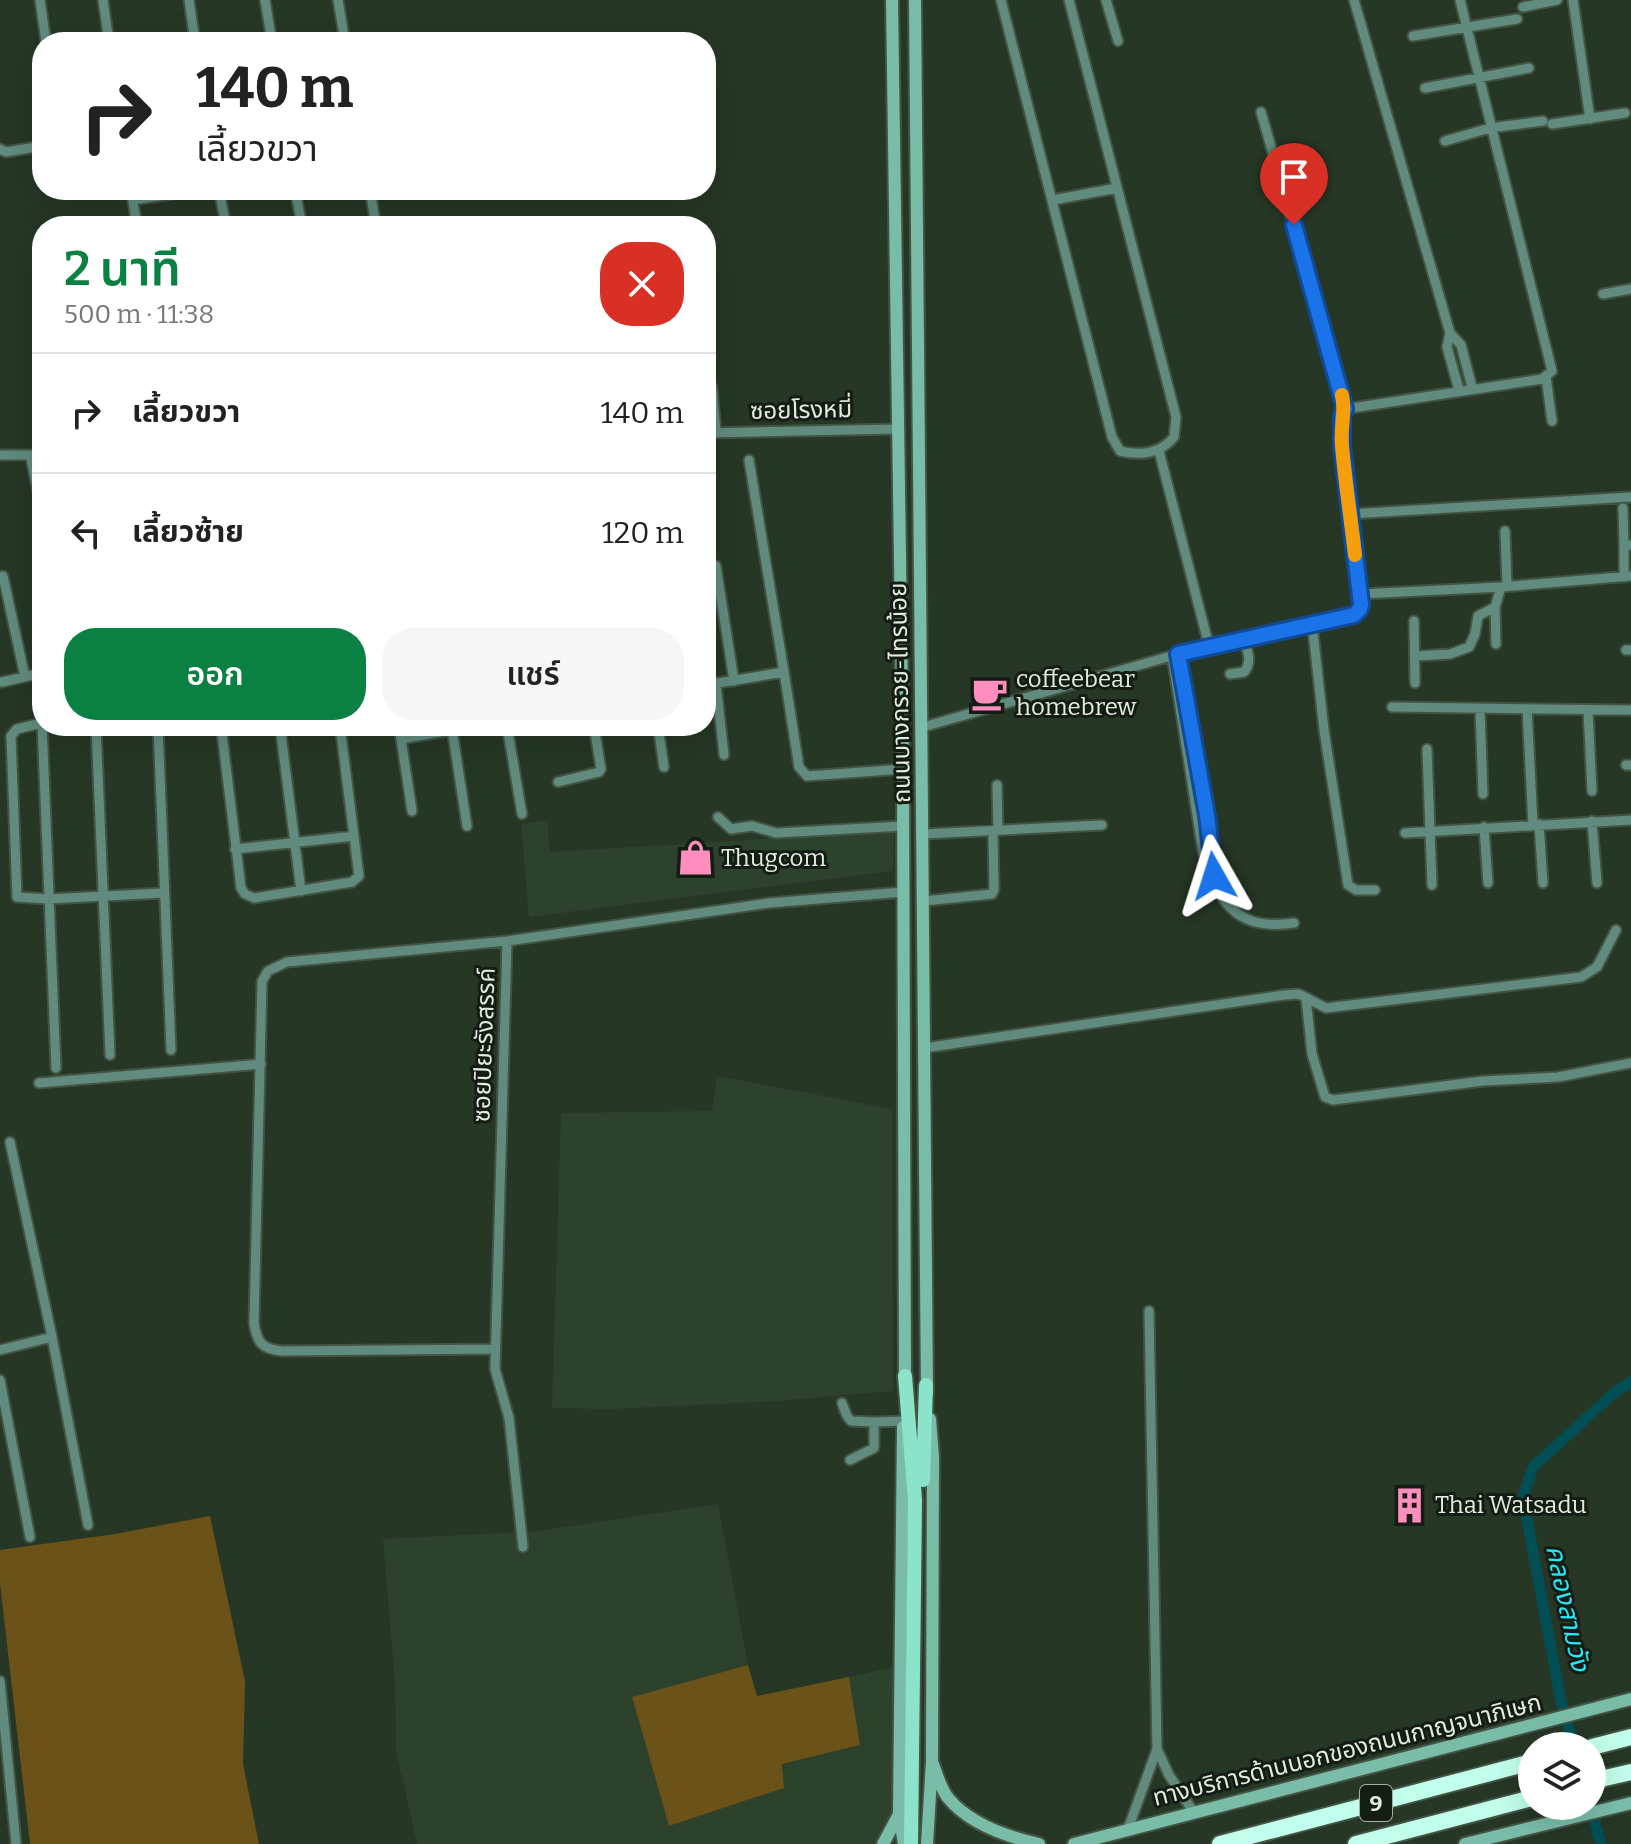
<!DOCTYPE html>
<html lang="th">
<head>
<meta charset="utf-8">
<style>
  body { margin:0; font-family:Bitter,"Noto Sans Thai",serif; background:#f6f6f6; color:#222; height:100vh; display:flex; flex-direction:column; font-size:30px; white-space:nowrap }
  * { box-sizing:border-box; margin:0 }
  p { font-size:26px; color:#767676 }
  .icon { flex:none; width:44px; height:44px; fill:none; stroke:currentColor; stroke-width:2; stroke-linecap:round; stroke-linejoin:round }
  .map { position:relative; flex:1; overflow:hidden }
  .details { position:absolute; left:32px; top:216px; width:684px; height:520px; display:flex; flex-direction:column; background:#fff; border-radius:32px; box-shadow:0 8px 32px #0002 }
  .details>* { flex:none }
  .guide { position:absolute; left:32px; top:32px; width:684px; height:168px; border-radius:32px; box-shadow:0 8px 32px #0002; background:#fff; color:#222; overflow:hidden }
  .tools { position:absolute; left:1518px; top:1732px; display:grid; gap:16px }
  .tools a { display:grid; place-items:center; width:88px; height:88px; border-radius:50%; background:#fff; box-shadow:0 8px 32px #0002; font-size:40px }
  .pin { position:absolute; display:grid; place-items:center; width:68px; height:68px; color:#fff; margin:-82px -34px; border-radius:50% 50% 50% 0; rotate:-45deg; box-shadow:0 0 8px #0007 }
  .pin .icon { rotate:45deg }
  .me { position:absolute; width:88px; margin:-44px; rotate:354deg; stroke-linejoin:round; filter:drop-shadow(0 0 6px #0008) }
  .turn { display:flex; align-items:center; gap:28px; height:168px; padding:0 32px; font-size:36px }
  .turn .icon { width:104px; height:104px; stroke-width:2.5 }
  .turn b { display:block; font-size:56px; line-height:68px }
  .round { display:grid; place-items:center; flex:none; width:84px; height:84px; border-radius:32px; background:#f6f6f6 }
  .overview { display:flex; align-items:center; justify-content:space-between; height:136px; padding:0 32px }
  h1 { font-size:48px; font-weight:600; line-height:60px; color:#0b8043 }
  .button { display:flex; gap:16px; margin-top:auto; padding:16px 32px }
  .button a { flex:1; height:92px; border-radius:32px; background:#0b8043; color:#fff; font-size:32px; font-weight:600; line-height:92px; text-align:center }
  .button a+a { background:#f6f6f6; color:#222 }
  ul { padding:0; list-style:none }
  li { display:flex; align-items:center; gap:24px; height:120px; padding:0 32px; border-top:2px solid #e0e0e0 }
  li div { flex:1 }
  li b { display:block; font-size:30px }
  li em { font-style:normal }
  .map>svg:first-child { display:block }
  .built { fill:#2c422c }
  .green { fill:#6b5218 }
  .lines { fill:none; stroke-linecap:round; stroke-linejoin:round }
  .canal { stroke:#014f55; stroke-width:11 }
  .street-casing { stroke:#445444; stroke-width:13 }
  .secondary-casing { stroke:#445444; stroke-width:16 }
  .primary-casing { stroke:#445444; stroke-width:18 }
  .highway-casing { stroke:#445444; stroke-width:20 }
  .street { stroke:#618b7e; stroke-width:9 }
  .secondary { stroke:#79bda9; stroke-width:12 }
  .primary { stroke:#8be4ca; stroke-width:14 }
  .highway { stroke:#c1feeb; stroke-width:16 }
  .route-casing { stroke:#114b97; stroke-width:20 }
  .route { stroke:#1a73e8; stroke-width:14 }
  .slow { stroke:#f59e0b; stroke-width:14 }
  .labels { text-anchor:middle; stroke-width:6; stroke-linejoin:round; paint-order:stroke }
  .shield { fill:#151c14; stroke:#a4aea4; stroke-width:2 }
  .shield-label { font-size:22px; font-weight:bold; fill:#e1ece1 }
  .street-label { font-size:24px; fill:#e1ece1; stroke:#151c14 }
  .poi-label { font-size:24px; fill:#e1ece1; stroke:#151c14; text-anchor:start }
  .water-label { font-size:26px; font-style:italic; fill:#26e9f8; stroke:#151c14 }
</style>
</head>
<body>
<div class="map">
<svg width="1631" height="1844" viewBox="0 0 1631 1844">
  <rect width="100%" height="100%" fill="#263726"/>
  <path class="built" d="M 547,820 L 550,852 L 894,831 L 893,871 L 529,917 L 521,824 Z
    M 717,1076 L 892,1109 L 893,1391 L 778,1401 L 613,1409 L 552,1408 L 561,1113 L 712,1111 Z
    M 718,1504 L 748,1665 L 632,1697 L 669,1826 L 784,1788 L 782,1764 L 860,1745 L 849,1677 L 894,1667 L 897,1736 L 895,1804 L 883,1835 L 873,1844 L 417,1844 L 396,1751 L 395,1683 L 383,1539 L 538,1531 Z"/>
  <path class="green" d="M 210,1516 L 245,1681 L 243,1764 L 259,1844 L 30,1844 L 0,1583 L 0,1550 L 115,1534 Z
    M 748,1665 L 757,1696 L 849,1677 L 860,1745 L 782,1764 L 784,1788 L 669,1826 L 632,1697 Z"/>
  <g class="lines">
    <path class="canal" d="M 1574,1746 L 1561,1701 L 1523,1498 L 1533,1467 L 1615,1392 L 1631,1382
      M 1590,1806 L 1601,1844"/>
    <defs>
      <path id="street" d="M 40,0 L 46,42
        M 103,0 L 109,42
        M 189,0 L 195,42
        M 265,0 L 272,42
        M 338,0 L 345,42
        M 1001,0 L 1112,437 L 1120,451 C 1141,456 1160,454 1174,437 L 1176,417 L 1069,0
        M 1106,0 L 1118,41
        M 1354,0 L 1450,333 L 1461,345 L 1472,387
        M 1573,0 L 1590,119
        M 1523,7 L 1557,0
        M 1413,36 L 1517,19
        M 1425,88 L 1529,68
        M 1552,124 L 1625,113
        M 1445,141 L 1490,128 L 1543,121
        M 0,149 L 6,152 L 42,146
        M 131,190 L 137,226
        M 219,190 L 226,226
        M 295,190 L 302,226
        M 370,190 L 376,226
        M 133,200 L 198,190
        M 1053,200 L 1117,188
        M 1603,294 L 1631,289
        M 1450,333 L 1447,347 L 1459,390
        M 1546,377 L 1552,421
        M 707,378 L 712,388 L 716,431
        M 1345,409 L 1542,379 L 1552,371 L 1460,0
        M 706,433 L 897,429
        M 1159,451 L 1209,646
        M 0,455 L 42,455
        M 30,455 L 42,509
        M 749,460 L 784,672
        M 706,508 L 707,515
        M 1623,508 L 1624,546
        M 1350,514 L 1631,497
        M 1505,531 L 1507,586
        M 716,566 L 734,681
        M 3,576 L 25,677
        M 1624,577 L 1624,546 L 1631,545
        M 1361,594 L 1501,587 L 1631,576
        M 1495,607 L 1496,644
        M 1414,621 L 1415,683
        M 1312,623 L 1324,730 L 1348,885 L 1356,890 L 1375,890
        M 1626,650 L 1631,650
        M 1178,654 C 1187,706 1198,758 1206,811 C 1211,836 1209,880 1224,900 C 1242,924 1266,927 1294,923
        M 1172,656 L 1203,853
        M 1415,656 L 1450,654 L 1469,647 L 1475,634 L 1478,616 L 1495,607 L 1501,587
        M 1230,674 L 1244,672 C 1253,662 1247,649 1243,638
        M 2,682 L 42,673
        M 716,684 L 724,755
        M 706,685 L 784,672 L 799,767 L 807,776 L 903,769
        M 1392,707 L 1631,710
        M 1527,709 L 1533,824
        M 1480,710 L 1483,794
        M 1588,710 L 1592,791
        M 42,723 L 56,1068
        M 42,723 L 17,729 L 11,736 L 17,897 L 48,899 L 163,893
        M 96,726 L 110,1055
        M 158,726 L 171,1050
        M 221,726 L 241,888 L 245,894 L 254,898 L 352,882 L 359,876 L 340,726
        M 280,726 L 301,891
        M 399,726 L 412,811
        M 507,726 L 522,814
        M 658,726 L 664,767
        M 923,727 L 1178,654 L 1354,615 L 1360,609 L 1361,594 C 1354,546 1347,498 1342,450 C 1341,433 1346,415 1343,400 L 1261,112
        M 452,729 L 467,826
        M 401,739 L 473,726
        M 1427,749 L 1432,885
        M 1626,765 L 1631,765
        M 558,782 L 599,772 L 601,769 L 594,726
        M 997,785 L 998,831
        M 718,817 L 731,829 L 752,826 L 776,833 L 903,826
        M 1592,821 L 1597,883
        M 1539,824 L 1543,883
        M 1484,827 L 1488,883
        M 1405,833 L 1631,820
        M 924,834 L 1102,825
        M 235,849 L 354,836
        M 924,901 L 992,894 L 994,889 L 993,832
        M 1306,998 L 1312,1054 L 1325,1097 L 1333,1100 L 1483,1081 L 1558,1077 L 1631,1063
        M 924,1048 L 1284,995 L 1299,994 L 1326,1008 L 1581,977 L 1597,967 L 1616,930
        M 39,1083 L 261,1064
        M 10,1142 L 52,1337 L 88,1525
        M 495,1349 L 282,1351 C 262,1349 257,1343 254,1323 L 262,981 L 268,971 L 287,962 L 507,941
        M 0,1350 L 52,1337
        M 0,1380 L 30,1537
        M 842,1403 L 847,1416 L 851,1421 L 874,1422
        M 850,1460 L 874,1448 L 874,1422 L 903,1421
        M 523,1547 L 509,1418 L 495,1369 L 507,941 L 769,903 L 903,892
        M 0,1681 L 16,1844
        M 1157,1749 L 1169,1775 L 1194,1813
        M 1128,1829 L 1157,1749 L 1149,1311"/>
      <path id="secondary" d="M 892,0 L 903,769 L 905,1385
        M 915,0 L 927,1393
        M 903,1427 L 899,1813 L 904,1844
        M 933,1764 C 937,1775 941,1790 949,1799 C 970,1824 1008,1837 1039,1844
        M 883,1844 L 898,1816
        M 927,1844 L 932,1761 L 933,1457 L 930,1419
        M 1074,1844 L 1631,1699
        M 1465,1844 L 1631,1803"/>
      <path id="primary" d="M 905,1376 L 915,1500 L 911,1844
        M 923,1480 L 926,1385"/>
      <path id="highway" d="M 1592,1747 L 1631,1737
        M 1592,1781 L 1631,1772
        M 1220,1844 L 1532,1762
        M 1356,1844 L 1532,1798"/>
    </defs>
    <use href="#street" class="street-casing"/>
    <use href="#secondary" class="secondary-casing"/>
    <use href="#primary" class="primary-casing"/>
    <use href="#highway" class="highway-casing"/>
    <use href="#street" class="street"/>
    <use href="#secondary" class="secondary"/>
    <use href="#primary" class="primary"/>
    <use href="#highway" class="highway"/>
  </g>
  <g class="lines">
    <defs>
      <path id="route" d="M 1214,876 L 1207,815 L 1178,654 L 1354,615 L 1360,609 L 1361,604 L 1342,446 L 1342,416 L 1345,409 L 1294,225"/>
    </defs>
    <use href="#route" class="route-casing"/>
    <use href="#route" class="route"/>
    <path class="slow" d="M 1342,395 C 1346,412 1340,428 1342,446 C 1345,482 1351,519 1355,555"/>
  </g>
  <defs>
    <symbol id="cafe-bare" viewBox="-9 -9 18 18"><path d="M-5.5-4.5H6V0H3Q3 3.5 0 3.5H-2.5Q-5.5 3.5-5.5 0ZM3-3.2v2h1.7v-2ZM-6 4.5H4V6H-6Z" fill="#fe8ebd" stroke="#151c14" stroke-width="2.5" paint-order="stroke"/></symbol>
    <symbol id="shop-bare" viewBox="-9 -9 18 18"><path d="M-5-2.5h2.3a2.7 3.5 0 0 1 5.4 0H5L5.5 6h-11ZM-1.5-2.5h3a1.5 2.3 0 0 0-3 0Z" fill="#fe8ebd" stroke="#151c14" stroke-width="2.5" paint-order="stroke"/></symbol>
    <symbol id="building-bare" viewBox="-9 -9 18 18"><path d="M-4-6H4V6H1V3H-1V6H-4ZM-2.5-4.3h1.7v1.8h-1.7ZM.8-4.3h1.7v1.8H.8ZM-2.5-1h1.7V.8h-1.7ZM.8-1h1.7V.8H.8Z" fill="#fe8ebd" stroke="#151c14" stroke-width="2.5" paint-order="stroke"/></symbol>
  </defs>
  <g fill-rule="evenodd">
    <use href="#cafe-bare" x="964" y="668" width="51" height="51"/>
    <use href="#shop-bare" x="670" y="832" width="51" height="51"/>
    <use href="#building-bare" x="1384" y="1480" width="51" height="51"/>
  </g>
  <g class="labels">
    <rect class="shield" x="1360" y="1785" width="32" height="36" rx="6"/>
    <g class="shield-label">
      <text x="1376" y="1811">9</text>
    </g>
    <g class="street-label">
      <text transform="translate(801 410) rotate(-1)" y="8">ซอยโรงหมี่</text>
      <text transform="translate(900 693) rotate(-91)" y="8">ถนนบางกรวย-ไทรน้อย</text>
      <text transform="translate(484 1045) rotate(-88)" y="8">ซอยปิยะรังสรรค์</text>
      <text transform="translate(1347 1750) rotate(-14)" y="8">ทางบริการด้านนอกของถนนกาญจนาภิเษก</text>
    </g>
    <g class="poi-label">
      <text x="1016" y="687">coffeebear<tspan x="1016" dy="28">homebrew</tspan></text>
      <text x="721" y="866">Thugcom</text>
      <text x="1435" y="1513">Thai Watsadu</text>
    </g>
    <g class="water-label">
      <text transform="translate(1568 1608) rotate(78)" y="9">คลองสามวัง</text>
    </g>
  </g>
</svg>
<div class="tools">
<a><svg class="icon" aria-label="layers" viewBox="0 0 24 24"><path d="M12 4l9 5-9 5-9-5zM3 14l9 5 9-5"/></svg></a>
</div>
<div class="pin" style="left:1294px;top:225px;background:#d93025"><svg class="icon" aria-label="arrive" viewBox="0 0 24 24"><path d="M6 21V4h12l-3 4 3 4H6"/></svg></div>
<svg class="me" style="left:1214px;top:876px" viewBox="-20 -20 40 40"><path d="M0-17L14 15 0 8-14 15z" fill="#1a73e8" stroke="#fff" stroke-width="4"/></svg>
<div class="guide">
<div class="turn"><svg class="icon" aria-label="right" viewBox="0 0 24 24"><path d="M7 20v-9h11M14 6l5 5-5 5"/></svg><div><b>140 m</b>เลี้ยวขวา</div></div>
</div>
<section class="details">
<div class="overview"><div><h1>2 นาที</h1><p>500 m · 11:38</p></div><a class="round" style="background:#d93025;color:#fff"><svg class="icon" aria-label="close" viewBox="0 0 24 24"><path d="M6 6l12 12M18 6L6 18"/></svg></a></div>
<ul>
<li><svg class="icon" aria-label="right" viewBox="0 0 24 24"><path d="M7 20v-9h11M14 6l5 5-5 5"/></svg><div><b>เลี้ยวขวา</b></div><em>140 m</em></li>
<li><svg class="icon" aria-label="left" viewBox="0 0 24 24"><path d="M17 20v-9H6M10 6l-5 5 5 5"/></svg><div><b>เลี้ยวซ้าย</b></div><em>120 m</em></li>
</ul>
<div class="button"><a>ออก</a><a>แชร์</a></div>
</section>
</div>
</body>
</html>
